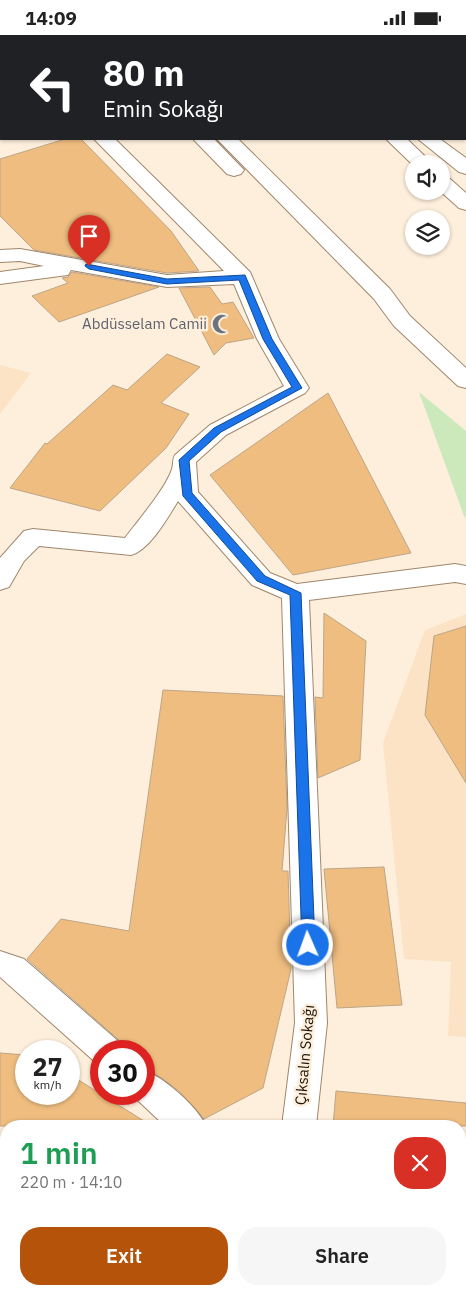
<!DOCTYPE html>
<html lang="en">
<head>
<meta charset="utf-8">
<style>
  body { margin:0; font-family:"IBM Plex Sans",sans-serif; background:#f6f6f6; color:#222; height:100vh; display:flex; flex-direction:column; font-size:19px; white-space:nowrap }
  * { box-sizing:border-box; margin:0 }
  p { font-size:16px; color:#767676 }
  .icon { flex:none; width:28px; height:28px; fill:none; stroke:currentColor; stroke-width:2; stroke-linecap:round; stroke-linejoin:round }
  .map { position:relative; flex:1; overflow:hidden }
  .side { position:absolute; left:0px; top:1085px; width:466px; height:175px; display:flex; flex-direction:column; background:#fff; border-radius:20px 20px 0 0; box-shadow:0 1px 4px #0004 }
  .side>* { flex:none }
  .top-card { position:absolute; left:0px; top:0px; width:466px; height:105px; box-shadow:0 1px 4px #0004; background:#202124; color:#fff; overflow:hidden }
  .fabs { position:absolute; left:405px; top:120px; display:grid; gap:10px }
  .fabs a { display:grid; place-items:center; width:45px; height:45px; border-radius:50%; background:#fff; box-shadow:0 1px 4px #0004; font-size:25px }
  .speed { position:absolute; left:15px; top:1005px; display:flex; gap:10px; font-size:25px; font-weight:700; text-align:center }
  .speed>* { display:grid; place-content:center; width:65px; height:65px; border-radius:50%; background:#fff; box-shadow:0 1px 4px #0004; line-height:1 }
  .speed small { font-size:12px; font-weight:400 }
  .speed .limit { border:8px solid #d22; background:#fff; color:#111 }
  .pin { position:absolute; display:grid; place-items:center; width:42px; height:42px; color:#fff; margin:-51px -21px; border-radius:50% 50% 50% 0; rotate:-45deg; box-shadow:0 0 5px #0007 }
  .pin .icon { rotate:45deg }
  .me { position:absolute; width:55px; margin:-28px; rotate:358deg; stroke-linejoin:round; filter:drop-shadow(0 0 4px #0008) }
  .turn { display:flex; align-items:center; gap:18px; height:105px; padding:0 20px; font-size:22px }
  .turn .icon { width:65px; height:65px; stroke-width:2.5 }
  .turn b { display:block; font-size:35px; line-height:42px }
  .round { display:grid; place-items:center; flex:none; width:52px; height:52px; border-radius:20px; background:#f6f6f6 }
  .head { display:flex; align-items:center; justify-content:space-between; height:85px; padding:0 20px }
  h1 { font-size:30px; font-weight:600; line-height:38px; color:#1e9e55 }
  .cta { display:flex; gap:10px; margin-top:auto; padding:10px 20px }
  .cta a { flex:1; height:58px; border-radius:20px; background:#b45309; color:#fff; font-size:20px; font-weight:600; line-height:58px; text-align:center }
  .cta a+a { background:#f6f6f6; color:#222 }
  .status { display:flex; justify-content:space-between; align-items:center; height:35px; padding:0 25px; background:#fff; direction:ltr }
  .status svg { height:14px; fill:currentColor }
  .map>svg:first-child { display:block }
  .built { fill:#fce3c6 }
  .green { fill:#cce9bb }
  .building { fill:#efbd7f; stroke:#bda588 }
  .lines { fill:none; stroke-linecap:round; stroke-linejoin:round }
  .minor-casing { stroke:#9f876b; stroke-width:2 }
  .major-casing { stroke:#9f876b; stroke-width:2 }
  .highway-casing { stroke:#9f876b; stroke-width:2 }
  .minor { fill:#fff; fill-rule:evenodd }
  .major { fill:#fff; fill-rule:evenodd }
  .highway { fill:#fff; fill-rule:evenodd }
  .route { fill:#1a73e8; stroke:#114b97 }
  .labels { text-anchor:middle; stroke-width:5; stroke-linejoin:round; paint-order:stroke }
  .worship-label { font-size:15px; fill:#5b616d; stroke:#feefdc; text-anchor:end }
  .street-label { font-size:15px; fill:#1e150a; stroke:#feefdc }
</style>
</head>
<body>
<div class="status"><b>14:09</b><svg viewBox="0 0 49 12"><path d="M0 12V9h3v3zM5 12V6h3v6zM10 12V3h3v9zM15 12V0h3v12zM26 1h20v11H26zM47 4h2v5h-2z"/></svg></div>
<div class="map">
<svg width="466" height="1260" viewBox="0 0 466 1260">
  <rect width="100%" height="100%" fill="#feefdc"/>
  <path class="built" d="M 0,330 L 31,338 L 0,379 Z
    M 466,579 L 466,1002 L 448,1001 L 451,927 L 404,924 L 383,708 L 425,595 Z"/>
  <path class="green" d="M 419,357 L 466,396 L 466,483 L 464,481 Z"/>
  <path class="building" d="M 65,104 L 81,104 L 171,196 L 199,236 L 167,238 L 34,215 L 0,181 L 0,124 Z
    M 72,237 L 159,252 L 59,287 L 32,261 L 68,248 L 62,243 L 68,242 Z
    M 210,252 L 222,269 L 233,267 L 254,303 L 226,308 L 214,320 L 179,253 Z
    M 167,319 L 200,332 L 161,368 L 189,379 L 166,413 L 100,476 L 10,453 L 45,408 L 47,409 L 113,350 L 127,355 Z
    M 328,358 L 411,518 L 293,540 L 210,440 Z
    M 324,578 L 366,606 L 360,725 L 318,743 L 315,662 L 323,663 Z
    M 466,591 L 466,748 L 425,680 L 434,601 Z
    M 163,655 L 283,661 L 287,773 L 282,836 L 288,836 L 291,934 L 263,1053 L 204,1084 L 180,1057 L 162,1043 L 144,1033 L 144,1016 L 126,1016 L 119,1005 L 27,924 L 61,884 L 129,896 Z
    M 384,832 L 402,970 L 337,973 L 324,834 Z
    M 0,1018 L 26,1020 L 26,1059 L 69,1059 L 69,1039 L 152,1091 L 0,1091 Z
    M 336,1056 L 466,1068 L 466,1091 L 333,1091 Z"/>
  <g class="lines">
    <defs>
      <path id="minor" d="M 415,0 L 434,0 L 435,1 L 416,1 Z
        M 465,25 L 466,26 L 466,38 L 465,37 Z
        M 94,104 L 115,104 L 250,237 L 279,304 L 309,353 L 305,358 L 226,400 L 196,427 L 198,457 L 270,538 L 297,549 L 455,529 L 466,531 L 466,549 L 455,547 L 309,565 L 327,988 L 316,1091 L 282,1091 L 295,988 L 282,563 L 252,550 L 178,466 C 168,482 150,515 131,520 L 39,511 L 24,526 L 9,552 L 0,555 L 0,523 L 24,496 L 33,494 L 125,503 C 137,487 166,453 172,434 C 174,428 172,425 175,420 L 210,390 L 284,351 L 257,304 L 234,249 L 167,252 L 71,235 L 68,240 L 60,241 L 0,249 L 0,237 L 44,231 L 20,226 L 0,227 L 0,215 L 20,214 L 167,240 L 224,236 Z
        M 0,916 L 24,924 L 118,1006 L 123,1016 L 101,1016 L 101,1029 L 94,1026 L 0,942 Z
        M 144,1035 C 163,1042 198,1072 206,1091 L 165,1091 L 131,1059 L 144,1059 Z
        M 268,1254 L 304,1254 L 305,1260 L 267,1260 Z"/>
      <path id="major" d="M 0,54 L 1,54 L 1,66 L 0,66 Z"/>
      <path id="highway" d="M 97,0 L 115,0 L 115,1 L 97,1 Z
        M 277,0 L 295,0 L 296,1 L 278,1 Z
        M 372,0 L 391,0 L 392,1 L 373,1 Z
        M 465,56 L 466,56 L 466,68 L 465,68 Z
        M 193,104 L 214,104 L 244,135 L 241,139 L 234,141 L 227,139 Z
        M 217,104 L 238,104 L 390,254 L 410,281 L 466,333 L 466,353 L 458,351 L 394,291 L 374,264 Z
        M 386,104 L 407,104 L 433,129 L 414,129 L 414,131 Z
        M 418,104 L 440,104 L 466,123 L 466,139 L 459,137 Z
        M 441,140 L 448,142 L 466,158 L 466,175 L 459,173 L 440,156 Z"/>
    </defs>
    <use href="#minor" class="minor-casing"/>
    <use href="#major" class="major-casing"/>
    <use href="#highway" class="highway-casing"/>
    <use href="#minor" class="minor"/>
    <use href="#major" class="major"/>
    <use href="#highway" class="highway"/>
  </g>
  <path class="route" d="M 86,229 L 167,244 L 245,240 L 272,304 L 302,353 L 221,397 L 189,426 L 192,458 L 265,541 L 301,558 L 315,910 L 308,915 L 302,910 L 290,560 L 257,546 L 183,461 L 179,425 L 214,393 L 292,352 L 263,304 L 239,245 L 167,249 L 89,234 L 85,231 Z"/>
  <defs>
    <symbol id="mosque-bare" viewBox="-9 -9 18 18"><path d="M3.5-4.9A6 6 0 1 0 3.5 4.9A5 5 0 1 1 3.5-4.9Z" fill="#6b7280" stroke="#feefdc" stroke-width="2.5" paint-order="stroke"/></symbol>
  </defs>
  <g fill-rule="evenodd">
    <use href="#mosque-bare" x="208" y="275" width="28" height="28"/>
  </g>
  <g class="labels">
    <g class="worship-label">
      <text x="207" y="294">Abdüsselam Camii</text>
    </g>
    <g class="street-label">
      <text transform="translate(305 1020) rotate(-85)" y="5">Çıksalın Sokağı</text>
    </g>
  </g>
</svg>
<div class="fabs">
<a><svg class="icon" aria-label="sound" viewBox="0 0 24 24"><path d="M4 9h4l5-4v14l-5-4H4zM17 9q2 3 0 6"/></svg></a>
<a><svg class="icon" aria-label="layers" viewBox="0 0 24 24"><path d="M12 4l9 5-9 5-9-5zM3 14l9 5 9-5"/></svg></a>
</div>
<div class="speed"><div>27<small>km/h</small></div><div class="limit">30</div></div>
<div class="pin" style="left:89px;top:231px;background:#d93025"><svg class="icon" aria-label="arrive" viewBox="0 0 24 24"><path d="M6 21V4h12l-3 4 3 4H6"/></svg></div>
<svg class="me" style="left:308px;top:910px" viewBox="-20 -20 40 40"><circle r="17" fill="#1a73e8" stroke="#fff" stroke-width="3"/><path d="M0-11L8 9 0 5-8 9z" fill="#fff"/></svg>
<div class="top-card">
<div class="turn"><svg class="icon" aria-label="left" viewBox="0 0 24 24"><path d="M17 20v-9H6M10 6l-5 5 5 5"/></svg><div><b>80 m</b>Emin Sokağı</div></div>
</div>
<section class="side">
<div class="head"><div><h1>1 min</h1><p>220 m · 14:10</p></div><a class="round" style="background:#d93025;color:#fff"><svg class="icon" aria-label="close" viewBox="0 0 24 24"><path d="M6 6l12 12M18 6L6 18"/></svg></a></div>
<div class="cta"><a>Exit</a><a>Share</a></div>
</section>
</div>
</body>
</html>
